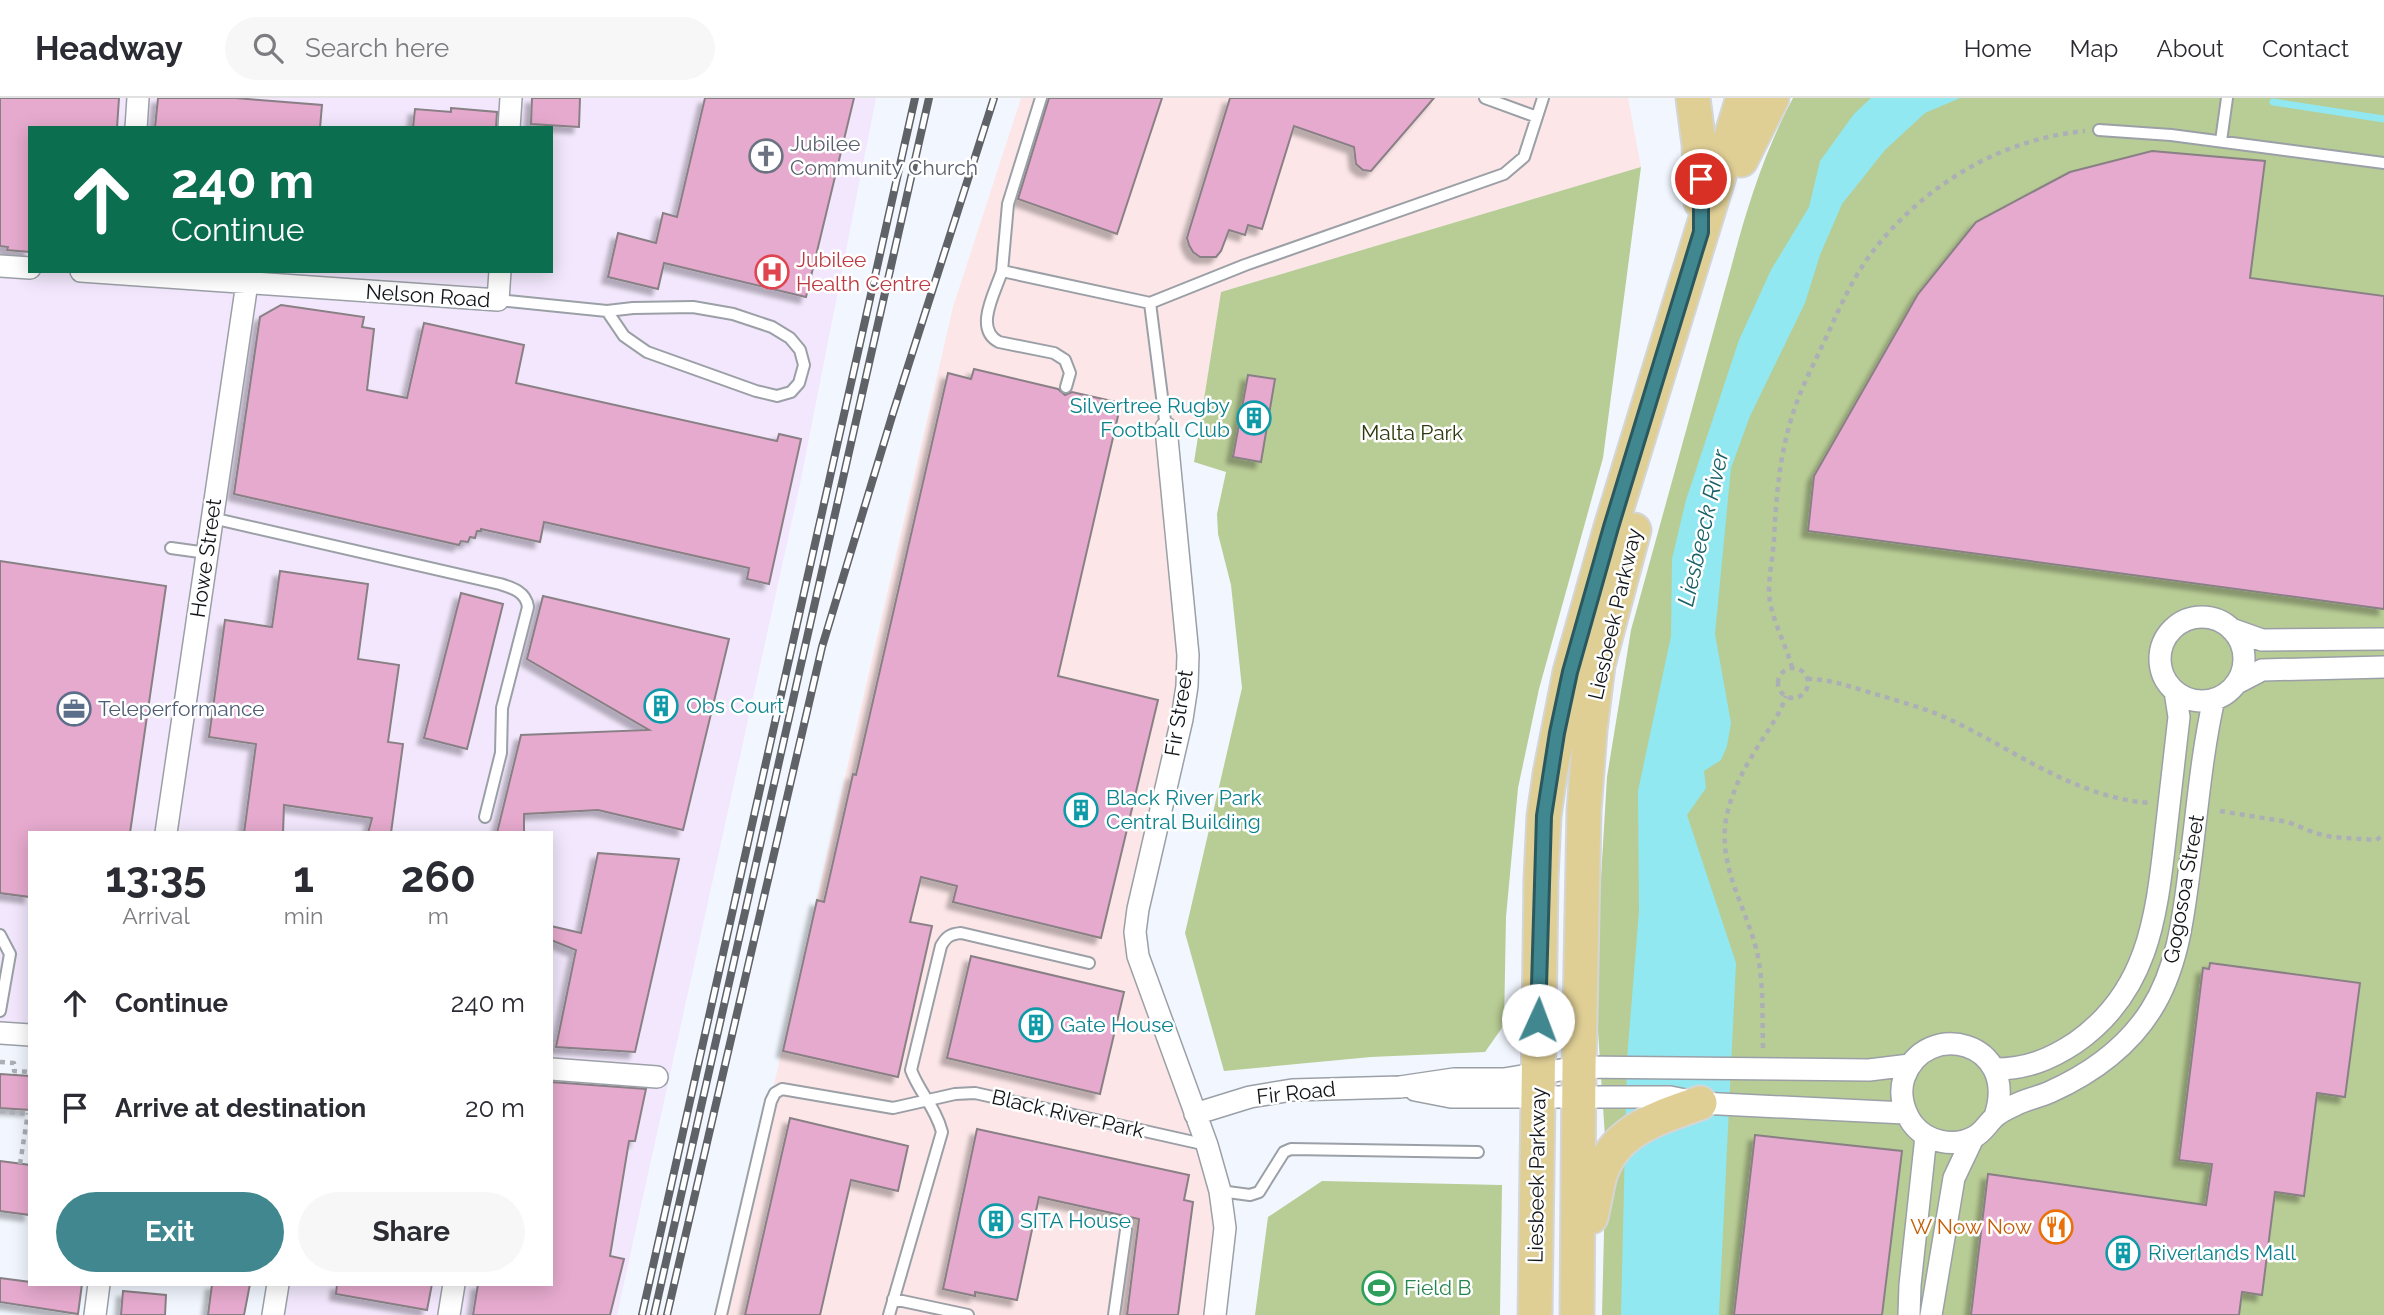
<!DOCTYPE html>
<html lang="en">
<head>
<meta charset="utf-8">
<style>
  body { margin:0; font-family:Raleway,sans-serif; background:#f7f7f7; color:#2b2b33; height:100vh; display:flex; flex-direction:column; font-size:26px; white-space:nowrap }
  * { box-sizing:border-box; margin:0 }
  p { font-size:23px; color:#7c7c81 }
  .icon { flex:none; width:38px; height:38px; fill:none; stroke:currentColor; stroke-width:2; stroke-linecap:round; stroke-linejoin:round }
  .map { position:relative; flex:1; overflow:hidden }
  .panel { position:absolute; left:28px; top:733px; width:525px; height:455px; display:flex; flex-direction:column; background:#fff; border-radius:0px; box-shadow:0 4px 18px #0003 }
  .panel>* { flex:none }
  .hud { position:absolute; left:28px; top:28px; width:525px; height:147px; border-radius:0px; box-shadow:0 4px 18px #0003; background:#0b6e4f; color:#fff; overflow:hidden }
  .pin { position:absolute; display:grid; place-items:center; width:60px; height:60px; color:#fff; margin:-30px; border:4px solid #fff; border-radius:50%; box-shadow:0 2px 7px #0007 }
  .me { position:absolute; width:77px; margin:-38px; rotate:2deg; stroke-linejoin:round; filter:drop-shadow(0 0 5px #0008) }
  .turn { display:flex; align-items:center; gap:24px; height:147px; padding:0 28px; font-size:32px }
  .turn .icon { width:91px; height:91px; stroke-width:2.5 }
  .turn b { display:block; font-size:49px; line-height:60px }
  .eta { display:flex; justify-content:space-evenly; align-items:center; height:119px; text-align:center }
  .eta b { font-size:42px; font-weight:700; line-height:49px }
  .action { display:flex; gap:14px; margin-top:auto; padding:14px 28px }
  .action a { flex:1; height:80px; border-radius:42px; background:#408790; color:#fff; font-size:28px; font-weight:700; line-height:80px; text-align:center }
  .action a+a { background:#f7f7f7; color:#2b2b33 }
  ul { padding:0; list-style:none }
  li { display:flex; align-items:center; gap:21px; height:105px; padding:0 28px }
  li div { flex:1 }
  li b { display:block; font-size:26px }
  li em { font-style:normal }
  header { display:flex; align-items:center; gap:42px; box-sizing:border-box; height:98px; padding:0 35px; background:#fff; border-bottom:2px solid #e1e1e2 }
  header strong { font-size:33px }
  nav { display:flex; gap:38px; margin-inline-start:auto; font-size:24px }
  .search { width:490px; height:63px; background:#f7f7f7; display:flex; align-items:center; gap:18px; box-sizing:border-box; padding:0 24px; border-radius:38px; color:#7c7c81; font-size:26px }
  .map>svg:first-child { display:block }
  .commercial { fill:#fce6e7 }
  .industrial { fill:#f2e7fc; fill-rule:evenodd }
  .green { fill:#b8cc95 }
  .water { fill:#91e8f1 }
  .lines { fill:none; stroke-linecap:round; stroke-linejoin:round }
  .stream { stroke:#91e8f1; stroke-width:7 }
  .building { fill:#e6aace; stroke:#898085; stroke-width:2; filter:url(#shadow) }
  .lane-casing { stroke:#9ba0a7; stroke-width:14 }
  .street-casing { stroke:#9ba0a7; stroke-width:24 }
  .primary-casing { stroke:#d4d5d5; stroke-width:37 }
  .path { stroke:#acb0b6; stroke-width:4.5; stroke-dasharray:5 5; stroke-linecap:butt }
  .lane { stroke:#fff; stroke-width:10 }
  .street { stroke:#fff; stroke-width:21 }
  .primary { stroke:#e0cf95; stroke-width:33 }
  .rail-casing { stroke:#5f6267; stroke-width:8 }
  .rail { stroke:#fff; stroke-width:5; stroke-dasharray:16; stroke-linecap:butt }
  .route-casing { stroke:#2a585e; stroke-width:18 }
  .route { stroke:#408790; stroke-width:12 }
  .labels { text-anchor:middle; stroke-width:5; stroke-linejoin:round; paint-order:stroke }
  .worship-label { font-size:21px; fill:#5b616d; stroke:#fff; text-anchor:start }
  .health-label { font-size:21px; fill:#be3a42; stroke:#fff; text-anchor:start }
  .street-label { font-size:21px; fill:#121417; stroke:#fff }
  .culture-label { font-size:21px; fill:#0d838f; stroke:#fff; text-anchor:start }
  .park-label { font-size:21px; fill:#2c390c; stroke:#fff }
  .service-label { font-size:21px; fill:#4e5e75; stroke:#fff; text-anchor:start }
  .food-label { font-size:21px; fill:#c56008; stroke:#fff; text-anchor:end }
  .leisure-label { font-size:21px; fill:#27864d; stroke:#fff; text-anchor:start }
  .water-label { font-size:23px; font-style:italic; fill:#196168; stroke:#fff }
</style>
</head>
<body>
<header>
<strong>Headway</strong>
<div class="search"><svg class="icon" aria-label="search" viewBox="0 0 24 24"><circle cx="10" cy="10" r="6"/><path d="M15 15l6 6"/></svg>Search here</div>
<nav><a>Home</a><a>Map</a><a>About</a><a>Contact</a></nav>
</header>
<div class="map">
<svg width="2384" height="1217" viewBox="0 0 2384 1217">
  <defs>
    <filter id="shadow"><feDropShadow dx="-6" dy="6" stdDeviation="2" flood-color="#0004"/></filter>
  </defs>
  <rect width="100%" height="100%" fill="#f2f7ff"/>
  <path class="commercial" d="M 1021,0 L 1628,0 L 1641,69 L 1221,194 L 1200,327 L 1166,330 L 1188,557 L 1135,834 L 1220,1093 L 1215,1217 L 721,1217 L 953,209 Z"/>
  <path class="industrial" d="M 0,0 L 876,0 L 800,386 L 617,1217 L 273,1217 L 278,1187 L 551,1186 L 551,735 L 30,735 L 30,937 L 0,935 ZM 30,30 L 551,30 L 551,173 L 30,173 Z"/>
  <path class="green" d="M 1793,0 L 2384,0 L 2384,1217 L 1602,1217 L 1606,1054 L 1597,918 L 1599,813 L 1607,679 L 1631,532 L 1732,166 C 1747,109 1765,52 1793,0 Z
    M 1641,69 L 1603,360 L 1539,591 L 1518,690 L 1506,819 L 1504,927 L 1485,954 L 1371,959 L 1224,973 L 1185,835 L 1242,590 L 1231,487 L 1218,436 L 1217,416 L 1226,374 L 1194,364 L 1221,194 Z
    M 1322,1083 L 1502,1087 L 1500,1217 L 1255,1217 L 1268,1119 Z"/>
  <path class="water" d="M 1871,0 L 1960,0 L 1925,15 L 1885,52 L 1842,106 L 1820,157 L 1805,205 L 1750,318 L 1731,370 L 1715,536 L 1731,625 L 1727,648 L 1721,662 L 1704,673 L 1706,690 L 1687,717 L 1736,865 L 1719,1217 L 1621,1217 L 1627,961 L 1639,813 L 1638,693 L 1671,538 L 1672,461 L 1686,402 L 1739,242 L 1771,172 L 1809,109 L 1820,63 L 1854,16 Z"/>
  <g class="lines">
    <path class="stream" d="M 2273,4 L 2384,21"/>
  </g>
  <path class="building" d="M 0,0 L 119,0 L 117,30 L 30,30 L 30,154 L 7,152 L 8,149 L 0,148 Z
    M 158,0 L 235,0 L 322,7 L 320,30 L 155,30 Z
    M 532,0 L 580,0 L 579,29 L 531,26 Z
    M 705,0 L 854,0 L 806,199 L 664,165 L 658,191 L 608,179 L 618,135 L 656,145 L 663,115 L 677,119 Z
    M 1049,0 L 1162,0 L 1117,136 L 1018,101 Z
    M 1230,0 L 1434,0 L 1371,73 L 1363,72 L 1356,66 L 1354,49 L 1294,28 L 1262,131 L 1248,127 L 1245,137 L 1229,132 L 1221,153 L 1216,159 L 1200,159 L 1193,154 L 1189,147 L 1187,140 L 1189,133 Z
    M 451,10 L 497,14 L 496,30 L 413,30 L 415,11 L 451,14 Z
    M 2152,53 L 2265,63 L 2250,180 L 2384,198 L 2384,511 L 1808,433 L 1814,378 L 1918,196 L 1976,124 L 2070,74 Z
    M 281,207 L 364,219 L 362,229 L 374,231 L 367,292 L 407,300 L 424,225 L 524,247 L 516,285 L 777,343 L 779,336 L 801,341 L 769,486 L 747,481 L 749,470 L 544,424 L 540,444 L 481,431 L 481,433 L 477,433 L 475,440 L 470,439 L 468,444 L 461,443 L 459,447 L 234,396 L 260,219 Z
    M 974,271 L 1058,291 L 1065,297 L 1072,294 L 1121,305 L 1058,578 L 1158,602 L 1101,840 L 953,804 L 957,788 L 921,779 L 910,824 L 932,828 L 898,979 L 783,953 L 817,802 L 824,804 L 853,676 L 856,677 L 948,275 L 971,281 Z
    M 1248,277 L 1275,281 L 1261,364 L 1233,359 Z
    M 0,463 L 166,488 L 130,735 L 30,735 L 30,799 L 0,795 Z
    M 280,473 L 368,486 L 358,561 L 399,567 L 388,644 L 403,646 L 391,735 L 368,735 L 372,720 L 284,707 L 283,735 L 244,735 L 256,646 L 209,639 L 225,522 L 272,529 Z
    M 461,495 L 503,506 L 467,651 L 424,640 Z
    M 543,498 L 729,541 L 683,732 L 598,712 L 524,716 L 524,735 L 497,735 L 521,637 L 649,632 L 527,561 Z
    M 598,755 L 679,761 L 635,954 L 556,949 L 576,852 L 551,842 L 551,828 L 581,835 Z
    M 971,858 L 1124,894 L 1100,996 L 947,960 Z
    M 2210,865 L 2360,885 L 2345,999 L 2317,995 L 2304,1098 L 2275,1094 L 2262,1197 L 2242,1194 L 2239,1217 L 1971,1217 L 1988,1076 L 2206,1107 L 2212,1066 L 2179,1062 L 2203,870 L 2209,871 Z
    M 0,976 L 30,978 L 30,1012 L 0,1010 Z
    M 551,984 L 646,991 L 635,1043 L 629,1043 L 610,1158 L 624,1161 L 610,1217 L 473,1217 L 478,1186 L 551,1186 Z
    M 790,1020 L 908,1048 L 898,1093 L 851,1082 L 820,1217 L 745,1217 Z
    M 977,1031 L 1189,1077 L 1184,1102 L 1193,1104 L 1178,1217 L 1127,1217 L 1139,1121 L 1039,1099 L 1017,1202 L 975,1194 L 975,1198 L 943,1191 Z
    M 1755,1037 L 1902,1053 L 1882,1217 L 1734,1217 Z
    M 0,1063 L 30,1067 L 30,1117 L 0,1113 Z
    M 0,1180 L 30,1184 L 30,1186 L 82,1186 L 78,1216 L 0,1204 Z
    M 212,1186 L 250,1186 L 244,1217 L 208,1217 Z
    M 337,1186 L 432,1186 L 427,1212 L 336,1196 Z
    M 123,1193 L 166,1197 L 165,1217 L 121,1217 Z"/>
  <g class="lines">
    <defs>
      <path id="lane" d="M 1485,0 L 1537,19
        M 2099,32 L 2171,37 L 2384,65
        M 2221,43 L 2227,0
        M 1002,173 L 1008,106 L 1041,0
        M 498,202 L 607,213 L 633,210 L 693,209 L 733,216 L 772,229 L 790,240 L 800,252 L 804,267 L 799,285 L 791,294 L 777,298 L 756,293 L 647,254 L 624,238 L 607,213
        M 1066,289 L 1070,275 L 1065,262 L 1054,255 L 999,244 C 973,231 996,193 1002,173 L 1150,205
        M 1166,330 L 1150,205 L 1245,167 L 1504,76 L 1524,59 L 1543,0
        M 212,420 L 500,486 C 513,490 526,494 528,509 L 502,610 L 501,655 L 485,719
        M 171,450 L 207,455
        M 0,837 L 10,856 L 0,913
        M 1220,1093 L 1250,1097 L 1259,1094 L 1284,1054 L 1291,1051 L 1478,1054
        M 893,1201 L 968,1217
        M 721,1217 L 771,1003 L 775,995 L 782,991 L 893,1010 L 955,996 L 975,995 L 1207,1047
        M 889,1217 L 942,1034 C 936,1010 919,994 911,972 L 941,848 C 946,839 950,836 961,835 L 1089,865
        M 1114,1217 L 1126,1132"/>
      <path id="street" d="M 136,30 L 138,0
        M 509,30 L 511,0
        M 0,168 L 30,170
        M 81,173 L 498,202 L 500,173
        M 1166,330 L 1188,557 L 1187,588 L 1182,621 L 1138,811 L 1135,834 L 1138,858 L 1207,1047 L 1220,1093 L 1225,1130 L 1215,1217
        M2160 561a42 42 0 1 1 84 0a42 42 0 1 1-84 0Z
        M 2231,531 L 2262,542 L 2384,541
        M 2237,585 L 2262,572 L 2384,569
        M 166,735 L 247,185
        M 0,935 L 30,937
        M 551,971 L 657,979
        M 1995,971 C 2026,971 2049,962 2075,945 C 2147,895 2156,822 2165,742 C 2170,701 2174,660 2179,619 L 2175,593
        M 1415,992 L 1451,999 L 1670,999 L 1700,1005 L 1905,1015
        M 1195,1016 L 1250,999 L 1292,992 L 1400,989 L 1454,981 L 1504,981 L 1579,969 L 1869,972 L 1910,967
        M 1995,1018 C 2020,943 1925,920 1904,980 C 1899,995 1903,1012 1912,1025 C 1926,1044 1954,1050 1974,1039 C 1984,1034 1988,1024 1997,1017 C 2002,1013 2009,1010 2015,1007 C 2026,1001 2039,999 2050,994 C 2090,976 2127,950 2151,912 C 2177,871 2183,822 2189,775 C 2197,717 2201,658 2214,601
        M 95,1217 L 99,1186
        M 273,1217 L 278,1186
        M 449,1217 L 454,1186
        M 1909,1217 L 1910,1187 L 1926,1038
        M 1931,1217 L 1954,1080 L 1973,1040"/>
      <path id="primary" d="M 1693,0 L 1699,46 L 1701,104
        M 1741,62 L 1772,0
        M 1591,1119 C 1594,1107 1596,1094 1599,1081 C 1612,1032 1658,1020 1700,1005
        M 1535,1217 L 1541,781 L 1544,718 L 1550,676 L 1570,574 L 1611,429 L 1743,0
        M 1577,1217 L 1579,969 L 1584,713 L 1590,632 L 1598,567 L 1634,432"/>
    </defs>
    <use href="#lane" class="lane-casing"/>
    <use href="#street" class="street-casing"/>
    <use href="#primary" class="primary-casing"/>
    <path class="path" d="M 1792,570 C 1786,545 1770,520 1769,494 C 1769,476 1773,458 1774,441 C 1776,402 1779,363 1790,325 C 1798,296 1812,269 1825,242 C 1838,213 1851,183 1870,157 C 1921,89 1999,41 2085,33
      M1778 585a15 15 0 1 1 30 0a15 15 0 1 1-30 0Z
      M 1807,581 C 1828,581 1845,587 1865,593 C 1894,602 1923,609 1951,622 C 2016,653 2075,699 2149,705
      M 2220,713 L 2288,724 L 2315,735 L 2332,739 L 2376,742 L 2384,737
      M 1763,950 C 1762,918 1764,886 1757,854 C 1747,812 1721,774 1725,729 C 1728,699 1744,670 1760,645 C 1770,629 1780,616 1786,598
      M 0,964 L 14,965 L 14,973 L 30,974
      M 0,1013 L 30,1016
      M 20,1066 L 28,1015"/>
    <use href="#lane" class="lane"/>
    <use href="#street" class="street"/>
    <use href="#primary" class="primary"/>
    <defs>
      <path id="rail" d="M 642,1217 L 915,0
        M 654,1217 L 929,0
        M 667,1217 L 822,549 L 893,315 L 994,0"/>
    </defs>
    <use href="#rail" class="rail-casing"/>
    <use href="#rail" class="rail"/>
  </g>
  <g class="lines">
    <defs>
      <path id="route" d="M 1538,922 L 1544,718 L 1557,635 L 1570,574 L 1611,429 L 1701,134 L 1701,81"/>
    </defs>
    <use href="#route" class="route-casing"/>
    <use href="#route" class="route"/>
  </g>
  <defs>
    <symbol id="church-ring" viewBox="-11 -11 22 22"><circle r="9.5" fill="#fff" stroke="#6b7280" stroke-width="1.5"/><path d="M-1.2-6h2.4v3.5h3.3v2.4h-3.3V6h-2.4V-.1h-3.3v-2.4h3.3Z" fill="#6b7280"/></symbol>
    <symbol id="hospital-ring" viewBox="-11 -11 22 22"><circle r="9.5" fill="#fff" stroke="#e0444e" stroke-width="1.5"/><path d="M-5-5h3v3.5h4V-5h3V5h-3V1.5h-4V5h-3Z" fill="#e0444e"/></symbol>
    <symbol id="building-ring" viewBox="-11 -11 22 22"><circle r="9.5" fill="#fff" stroke="#0f9aa8" stroke-width="1.5"/><path d="M-4-6H4V6H1V3H-1V6H-4ZM-2.5-4.3h1.7v1.8h-1.7ZM.8-4.3h1.7v1.8H.8ZM-2.5-1h1.7V.8h-1.7ZM.8-1h1.7V.8H.8Z" fill="#0f9aa8"/></symbol>
    <symbol id="office-ring" viewBox="-11 -11 22 22"><circle r="9.5" fill="#fff" stroke="#5c6f8a" stroke-width="1.5"/><path d="M-6-3h4V-5.5h4V-3h4V5H-6ZM-1-4.5V-3h2v-1.5ZM-6 0V1H6V0Z" fill="#5c6f8a"/></symbol>
    <symbol id="restaurant-ring" viewBox="-11 -11 22 22"><circle r="9.5" fill="#fff" stroke="#e8710a" stroke-width="1.5"/><path d="M-5-6h1v4h1v-4h1v4h1v-4h1v5L-1.5 .5V6h-2V.5L-5-1ZM5-6V6H3V1.5H1.5Q1.5-4 5-6Z" fill="#e8710a"/></symbol>
    <symbol id="stadium-ring" viewBox="-11 -11 22 22"><circle r="9.5" fill="#fff" stroke="#2e9e5b" stroke-width="1.5"/><path d="M0-5a6.5 5 0 1 0 0 10a6.5 5 0 1 0 0-10ZM-3.5-1.8h7v3.6h-7Z" fill="#2e9e5b"/></symbol>
  </defs>
  <g fill-rule="evenodd">
    <use href="#church-ring" x="747" y="39" width="38" height="38"/>
    <use href="#hospital-ring" x="753" y="155" width="38" height="38"/>
    <use href="#building-ring" x="1235" y="301" width="38" height="38"/>
    <use href="#building-ring" x="642" y="589" width="38" height="38"/>
    <use href="#office-ring" x="55" y="592" width="38" height="38"/>
    <use href="#building-ring" x="1062" y="693" width="38" height="38"/>
    <use href="#building-ring" x="1017" y="908" width="38" height="38"/>
    <use href="#building-ring" x="977" y="1104" width="38" height="38"/>
    <use href="#restaurant-ring" x="2037" y="1110" width="38" height="38"/>
    <use href="#building-ring" x="2104" y="1136" width="38" height="38"/>
    <use href="#stadium-ring" x="1360" y="1171" width="38" height="38"/>
  </g>
  <g class="labels">
    <g class="worship-label">
      <text x="790" y="53">Jubilee<tspan x="790" dy="24">Community Church</tspan></text>
    </g>
    <g class="health-label">
      <text x="796" y="169">Jubilee<tspan x="796" dy="24">Health Centre</tspan></text>
    </g>
    <g class="street-label">
      <text transform="translate(428 198) rotate(4)" y="7">Nelson Road</text>
      <text transform="translate(206 460) rotate(-82)" y="7">Howe Street</text>
      <text transform="translate(1615 516) rotate(-77)" y="7">Liesbeek Parkway</text>
      <text transform="translate(1179 615) rotate(-81)" y="7">Fir Street</text>
      <text transform="translate(2184 791) rotate(-80)" y="7">Gogosoa Street</text>
      <text transform="translate(1296 995) rotate(-6)" y="7">Fir Road</text>
      <text transform="translate(1068 1016) rotate(13)" y="7">Black River Park</text>
      <text transform="translate(1537 1077) rotate(-89)" y="7">Liesbeek Parkway</text>
    </g>
    <g class="culture-label">
      <text x="1230" y="315" text-anchor="end">Silvertree Rugby<tspan x="1230" dy="24">Football Club</tspan></text>
      <text x="686" y="615">Obs Court</text>
      <text x="1106" y="707">Black River Park<tspan x="1106" dy="24">Central Building</tspan></text>
      <text x="1060" y="934">Gate House</text>
      <text x="1020" y="1130">SITA House</text>
      <text x="2148" y="1162">Riverlands Mall</text>
    </g>
    <g class="park-label">
      <text x="1412" y="342">Malta Park</text>
    </g>
    <g class="service-label">
      <text x="98" y="618">Teleperformance</text>
    </g>
    <g class="food-label">
      <text x="2032" y="1136">W Now Now</text>
    </g>
    <g class="leisure-label">
      <text x="1404" y="1197">Field B</text>
    </g>
    <g class="water-label">
      <text transform="translate(1703 430) rotate(-77)" y="8">Liesbeeck River</text>
    </g>
  </g>
</svg>
<div class="pin" style="left:1701px;top:81px;background:#d93025"><svg class="icon" aria-label="arrive" viewBox="0 0 24 24"><path d="M6 21V4h12l-3 4 3 4H6"/></svg></div>
<svg class="me" style="left:1538px;top:922px" viewBox="-20 -20 40 40"><circle r="19" fill="#fff"/><path d="M0-13L10 11 0 6-10 11z" fill="#408790"/></svg>
<div class="hud">
<div class="turn"><svg class="icon" aria-label="ahead" viewBox="0 0 24 24"><path d="M12 20V5M6 11l6-6 6 6"/></svg><div><b>240 m</b>Continue</div></div>
</div>
<section class="panel">
<div class="eta">
<div><b>13:35</b><p>Arrival</p></div>
<div><b>1</b><p>min</p></div>
<div><b>260</b><p>m</p></div>
</div>
<ul>
<li><svg class="icon" aria-label="ahead" viewBox="0 0 24 24"><path d="M12 20V5M6 11l6-6 6 6"/></svg><div><b>Continue</b></div><em>240 m</em></li>
<li><svg class="icon" aria-label="arrive" viewBox="0 0 24 24"><path d="M6 21V4h12l-3 4 3 4H6"/></svg><div><b>Arrive at destination</b></div><em>20 m</em></li>
</ul>
<div class="action"><a>Exit</a><a>Share</a></div>
</section>
</div>
</body>
</html>
